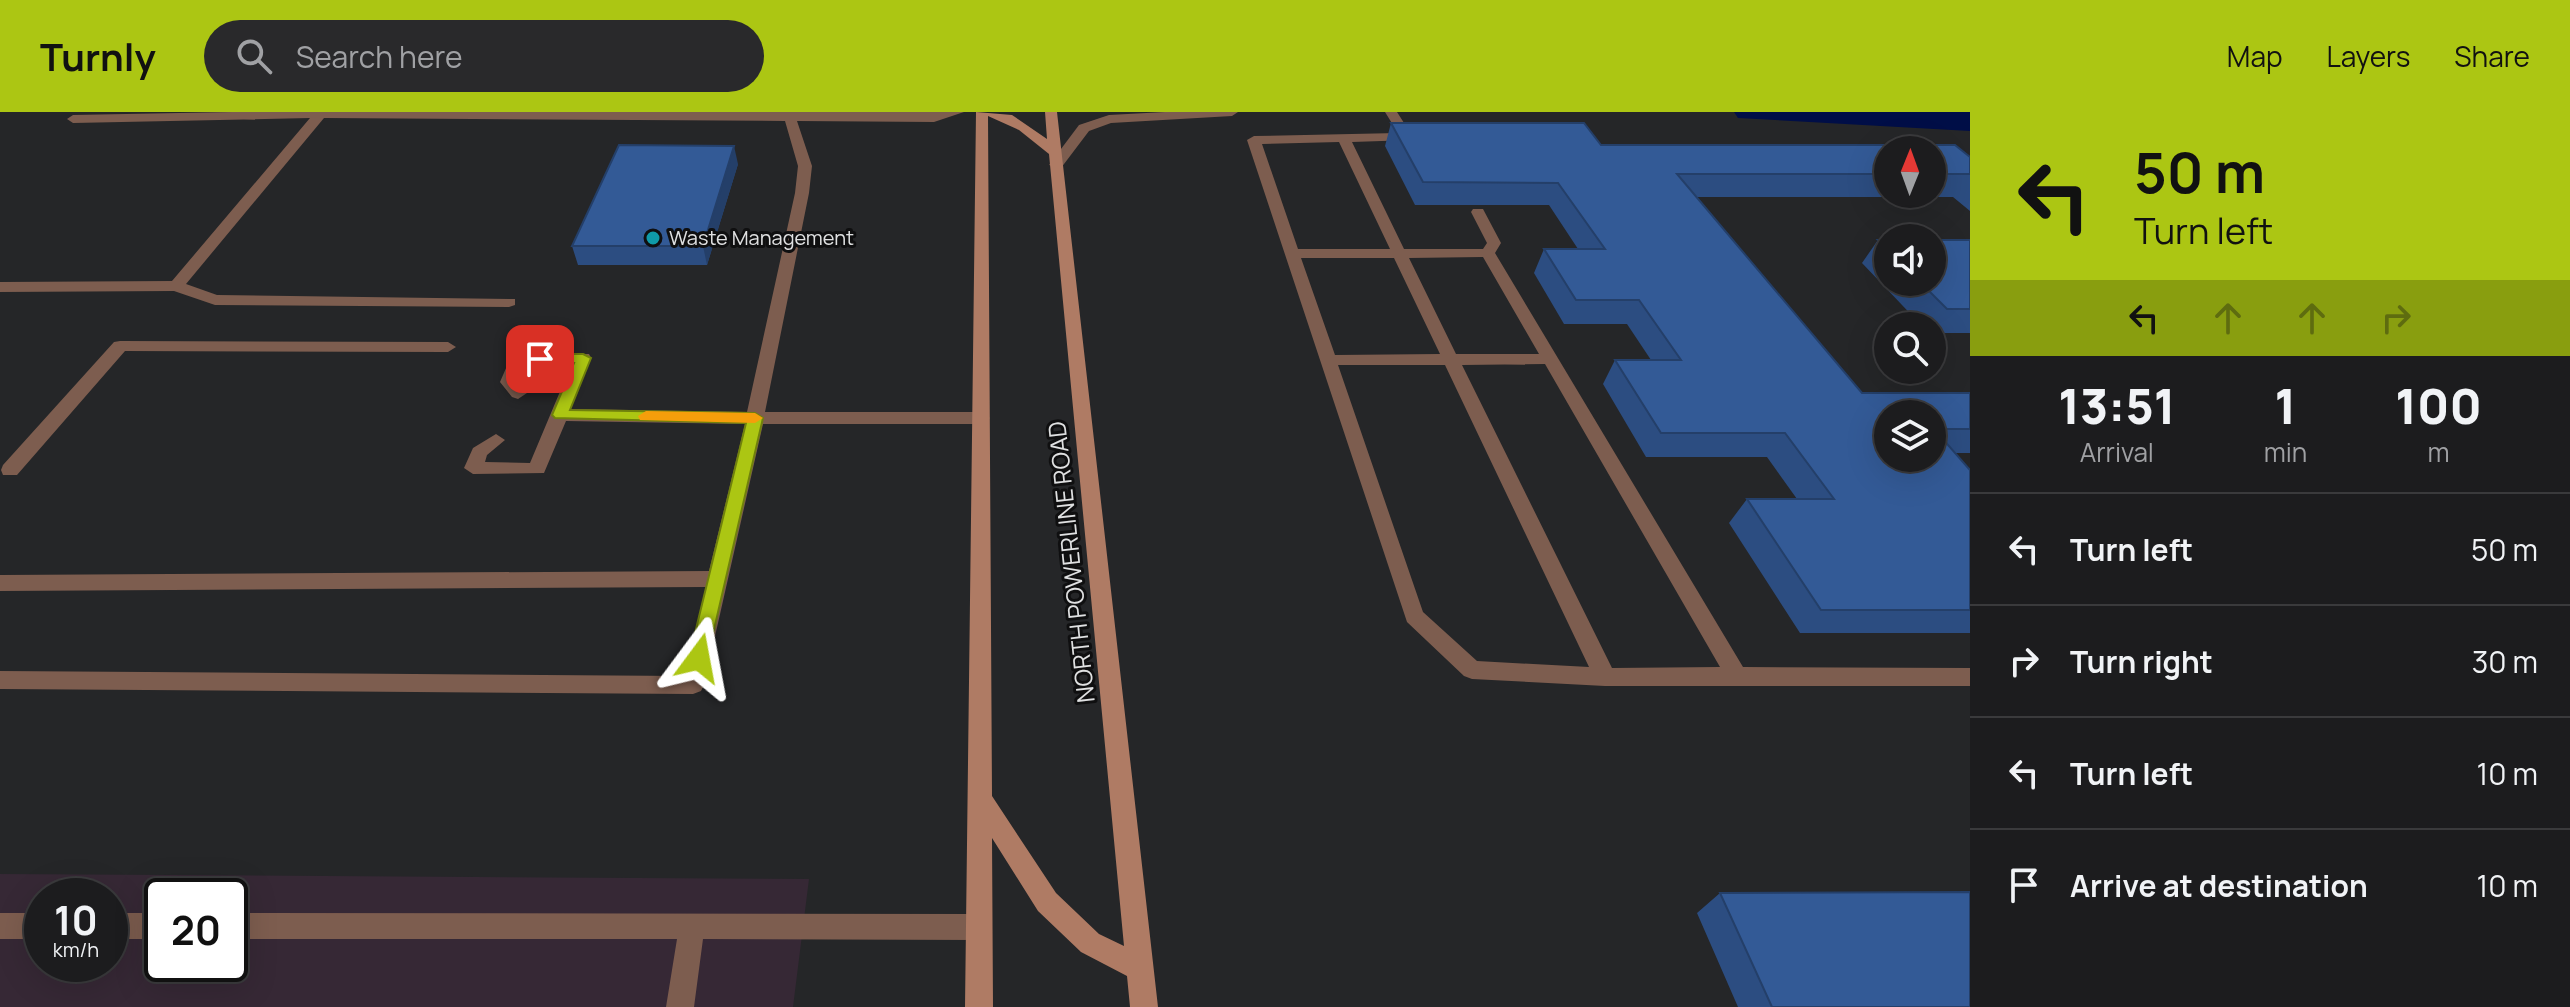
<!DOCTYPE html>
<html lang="en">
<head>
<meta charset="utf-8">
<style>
  body { margin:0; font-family:Manrope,sans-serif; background:#29292b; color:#f1f3f6; height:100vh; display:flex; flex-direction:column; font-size:30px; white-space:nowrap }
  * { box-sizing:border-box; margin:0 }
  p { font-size:26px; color:#a0a1a4 }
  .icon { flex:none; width:44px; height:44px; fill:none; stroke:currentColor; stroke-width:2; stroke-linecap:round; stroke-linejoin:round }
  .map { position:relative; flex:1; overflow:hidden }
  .sheet { display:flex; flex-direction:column; background:#1c1c1e; width:600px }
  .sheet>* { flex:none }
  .top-card { background:#acc613; color:#111; overflow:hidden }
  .needle { width:52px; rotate:1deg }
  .fabs { position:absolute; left:1874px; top:24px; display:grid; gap:16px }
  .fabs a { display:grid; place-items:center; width:72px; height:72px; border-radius:50%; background:#1c1c1e; box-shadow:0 8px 32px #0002,0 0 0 2px #3a3a3c; font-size:40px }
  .speed { position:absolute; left:24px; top:766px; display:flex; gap:16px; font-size:40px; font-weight:700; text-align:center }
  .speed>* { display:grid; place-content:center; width:104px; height:104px; border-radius:50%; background:#1c1c1e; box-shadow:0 8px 32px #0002,0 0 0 2px #3a3a3c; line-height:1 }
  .speed small { font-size:20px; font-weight:400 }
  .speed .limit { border:4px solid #111; border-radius:12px; background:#fff; color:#111 }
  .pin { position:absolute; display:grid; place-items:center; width:68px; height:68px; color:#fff; margin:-34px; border-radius:16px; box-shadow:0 4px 12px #0006 }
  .me { position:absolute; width:88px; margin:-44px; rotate:13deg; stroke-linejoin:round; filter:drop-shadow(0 0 6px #0008) }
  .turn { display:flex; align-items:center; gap:28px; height:168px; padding:0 32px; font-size:36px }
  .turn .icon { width:104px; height:104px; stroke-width:2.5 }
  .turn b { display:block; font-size:56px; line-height:68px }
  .lanes { display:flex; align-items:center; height:76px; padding:0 32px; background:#0003; justify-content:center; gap:40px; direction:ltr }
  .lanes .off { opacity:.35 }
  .eta { display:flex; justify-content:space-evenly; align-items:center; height:136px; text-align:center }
  .eta b { font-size:48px; font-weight:800; line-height:56px }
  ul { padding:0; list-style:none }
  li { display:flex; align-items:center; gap:24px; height:112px; padding:0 32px; border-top:2px solid #3a3a3c }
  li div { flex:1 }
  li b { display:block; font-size:30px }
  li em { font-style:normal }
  header { display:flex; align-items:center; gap:48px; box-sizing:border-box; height:112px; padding:0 40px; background:#acc613; color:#111 }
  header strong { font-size:38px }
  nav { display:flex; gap:44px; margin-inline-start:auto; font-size:28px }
  .search { width:560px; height:72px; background:#29292b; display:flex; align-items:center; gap:20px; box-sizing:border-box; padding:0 28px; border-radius:44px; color:#a0a1a4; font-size:30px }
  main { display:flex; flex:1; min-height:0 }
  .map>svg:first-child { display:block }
  .commercial { fill:#362835; fill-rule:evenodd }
  .water { fill:#000e47 }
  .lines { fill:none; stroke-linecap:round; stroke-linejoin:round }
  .service { fill:#7d5d4f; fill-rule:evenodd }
  .secondary { fill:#af7b64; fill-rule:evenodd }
  .wall { fill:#2c4d81; fill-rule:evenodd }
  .shaded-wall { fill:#243f69 }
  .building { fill:#335a96; stroke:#243f69; stroke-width:2; fill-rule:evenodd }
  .route { fill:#acc613; stroke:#70810c; stroke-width:2 }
  .slow { fill:#f59e0b }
  .culture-dot { fill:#0f9aa8; stroke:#0f0f10; stroke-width:3 }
  .labels { text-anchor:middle; stroke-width:6; stroke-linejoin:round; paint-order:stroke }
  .far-poi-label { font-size:20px; fill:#e0e1e2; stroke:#0f0f10; text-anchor:start }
  .street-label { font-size:24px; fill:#e0e1e2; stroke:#0f0f10 }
</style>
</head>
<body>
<header>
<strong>Turnly</strong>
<div class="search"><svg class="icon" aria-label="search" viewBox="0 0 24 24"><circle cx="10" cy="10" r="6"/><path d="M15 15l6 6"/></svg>Search here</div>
<nav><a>Map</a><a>Layers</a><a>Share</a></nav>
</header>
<main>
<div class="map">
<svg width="1970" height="895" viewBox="0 0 1970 895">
  <rect width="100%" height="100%" fill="#252628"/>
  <path class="commercial" d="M 0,762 L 809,767 L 793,895 L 0,895 ZM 42,784 L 110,784 L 110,852 L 42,852 ZM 162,784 L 230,784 L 230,852 L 162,852 Z"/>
  <path class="water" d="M 1734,0 L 1970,0 L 1970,19 L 1738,6 Z"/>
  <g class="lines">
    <path class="service" d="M 232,0 L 964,0 L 934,10 L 797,9 L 812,54 L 809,81 L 765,300 L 981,300 L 990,306 L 981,312 L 763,312 L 704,573 L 701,579 L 693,582 L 0,577 L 0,559 L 684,564 L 706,475 L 0,479 L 0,463 L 709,459 L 745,312 L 566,309 L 544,361 L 473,362 L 464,356 L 473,336 L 496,322 L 505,328 L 487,343 L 485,350 L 530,351 L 572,251 L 524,252 L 518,269 L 527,281 L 518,287 L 512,285 L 500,270 L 510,247 L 518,242 L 589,242 L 591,246 L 570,297 L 747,300 L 795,81 L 798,54 L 785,9 L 324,6 L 186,172 L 217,183 L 515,187 L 515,193 L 509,195 L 215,193 L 174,179 L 0,180 L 0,170 L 172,169 L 310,6 L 73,11 L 67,7 L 73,3 Z
      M 1165,0 L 1238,0 L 1232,4 L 1111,11 L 1089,19 L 1061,56 L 1049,53 L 1079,13 L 1109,3 Z
      M 1385,0 L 1397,0 L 1413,25 L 1412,28 L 1352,30 L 1404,137 L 1483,137 L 1487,131 L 1471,100 L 1473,97 L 1483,97 L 1501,131 L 1495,141 L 1743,555 L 1970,556 L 1970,574 L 1605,574 L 1472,567 L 1464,564 L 1407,510 L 1247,28 L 1254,24 L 1398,21 ZM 1339,30 L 1390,137 L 1298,137 L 1262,32 ZM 1483,145 L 1539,242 L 1456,242 L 1409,146 ZM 1301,146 L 1394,146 L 1440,242 L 1335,243 ZM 1545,252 L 1720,555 L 1612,556 L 1462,253 ZM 1338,253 L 1445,253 L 1589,555 L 1477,549 L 1423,500 Z
      M 120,229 L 448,230 L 456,235 L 448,240 L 125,239 L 17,363 L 3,363 L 1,358 L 3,353 L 114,230 Z
      M 0,801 L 42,801 L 42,827 L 0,827 Z
      M 110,801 L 162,801 L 162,827 L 110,827 Z
      M 230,801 L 978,802 L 987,806 L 991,815 L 987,824 L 978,828 L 703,827 L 694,895 L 666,895 L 677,827 L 230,827 Z"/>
    <path class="secondary" d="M 976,0 L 1012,3 L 1047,27 L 1045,0 L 1057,0 L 1158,895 L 1130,895 L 1127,864 L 1081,840 L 1038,799 L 992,726 L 993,895 L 965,895 ZM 988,4 L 1019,18 L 1049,42 L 1124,834 L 1099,822 L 1056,781 L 992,684 Z"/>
  </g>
  <path class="wall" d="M 1391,11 L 1584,11 L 1601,33 L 1955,33 L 1970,45 L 1970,99 L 1953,85 L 1696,85 L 1862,281 L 1970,281 L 1970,341 L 1955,341 L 1970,358 L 1970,521 L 1800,521 L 1729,411 L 1747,387 L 1797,387 L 1767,345 L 1646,345 L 1603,272 L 1615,248 L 1651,248 L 1627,212 L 1564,212 L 1534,161 L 1544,137 L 1578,137 L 1549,93 L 1415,93 L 1385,34 ZM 1888,38 L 1932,38 L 1932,82 L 1888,82 ZM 1888,302 L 1932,302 L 1932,346 L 1888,346 Z
    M 738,52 L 707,153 L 578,153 L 572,134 Z
    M 1878,128 L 1888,128 L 1888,170 L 1932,170 L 1970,128 L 1970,221 L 1932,221 L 1932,214 L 1922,214 L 1862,151 Z
    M 1720,781 L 1970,895 L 1738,895 L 1697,801 Z"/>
  <path class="shaded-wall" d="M 734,34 L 738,52 L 707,153 L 703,134 Z"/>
  <path class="building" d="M 1391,11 L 1584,11 L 1601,33 L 1955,33 L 1970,45 L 1970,62 L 1932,62 L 1932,38 L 1888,38 L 1888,62 L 1677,62 L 1862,281 L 1970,281 L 1970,317 L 1934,317 L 1970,358 L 1970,498 L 1821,498 L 1747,387 L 1834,387 L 1785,321 L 1661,321 L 1615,248 L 1681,248 L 1639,188 L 1576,188 L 1544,137 L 1605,137 L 1558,71 L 1423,70 ZM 1888,302 L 1932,302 L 1932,346 L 1888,346 Z
    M 619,33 L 734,34 L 703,134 L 572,134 Z
    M 1878,128 L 1888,128 L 1888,138 Z
    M 1932,128 L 1970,128 L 1970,197 L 1947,197 L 1920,170 L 1932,170 Z
    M 1970,780 L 1970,895 L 1772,895 L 1720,781 Z"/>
  <path class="route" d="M 583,242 L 591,246 L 570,298 L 755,301 L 763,306 L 706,552 L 692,552 L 689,546 L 746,311 L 555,306 L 552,303 L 574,251 L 540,251 L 532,247 L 540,242 Z"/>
  <path class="slow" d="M 646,299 L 755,301 L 763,306 L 755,311 L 640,308 L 638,304 Z"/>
  <circle class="culture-dot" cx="653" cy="126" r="8"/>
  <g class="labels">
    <g class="far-poi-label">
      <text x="669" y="133">Waste Management</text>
    </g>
    <g class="street-label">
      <text transform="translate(1072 450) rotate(-96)" y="8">NORTH POWERLINE ROAD</text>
    </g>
  </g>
</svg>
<div class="fabs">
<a><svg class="needle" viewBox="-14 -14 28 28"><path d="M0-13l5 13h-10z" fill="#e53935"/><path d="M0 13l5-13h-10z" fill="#a0a1a4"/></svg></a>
<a><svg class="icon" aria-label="sound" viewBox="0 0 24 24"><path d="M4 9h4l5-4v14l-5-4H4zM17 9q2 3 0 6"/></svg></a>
<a><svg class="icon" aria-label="search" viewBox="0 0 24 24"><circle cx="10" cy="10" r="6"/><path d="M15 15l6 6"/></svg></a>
<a><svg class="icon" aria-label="layers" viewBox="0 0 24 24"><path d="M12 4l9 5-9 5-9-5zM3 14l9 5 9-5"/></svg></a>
</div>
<div class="speed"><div>10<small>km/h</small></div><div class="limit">20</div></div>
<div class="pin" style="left:540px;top:247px;background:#d93025"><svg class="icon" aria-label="arrive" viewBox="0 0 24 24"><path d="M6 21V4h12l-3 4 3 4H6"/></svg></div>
<svg class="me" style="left:699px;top:546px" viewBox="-20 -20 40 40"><path d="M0-17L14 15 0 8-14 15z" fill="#acc613" stroke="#fff" stroke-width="4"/></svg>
</div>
<section class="sheet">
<div class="top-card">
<div class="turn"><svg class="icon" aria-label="left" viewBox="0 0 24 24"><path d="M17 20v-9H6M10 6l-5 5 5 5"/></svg><div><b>50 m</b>Turn left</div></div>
<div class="lanes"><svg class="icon" aria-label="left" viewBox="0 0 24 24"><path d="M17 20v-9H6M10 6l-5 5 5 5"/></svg><svg class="icon off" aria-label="ahead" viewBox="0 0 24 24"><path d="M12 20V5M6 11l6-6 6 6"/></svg><svg class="icon off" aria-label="ahead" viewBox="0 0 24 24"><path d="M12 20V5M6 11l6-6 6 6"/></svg><svg class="icon off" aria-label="right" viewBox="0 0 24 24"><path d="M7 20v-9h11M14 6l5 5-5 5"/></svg></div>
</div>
<div class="eta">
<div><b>13:51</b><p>Arrival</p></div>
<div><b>1</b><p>min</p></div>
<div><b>100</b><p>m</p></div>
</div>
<ul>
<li><svg class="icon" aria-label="left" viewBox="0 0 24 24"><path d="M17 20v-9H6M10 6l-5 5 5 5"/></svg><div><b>Turn left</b></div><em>50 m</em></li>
<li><svg class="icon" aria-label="right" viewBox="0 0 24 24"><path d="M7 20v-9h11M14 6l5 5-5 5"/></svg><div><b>Turn right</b></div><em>30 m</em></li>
<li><svg class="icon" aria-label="left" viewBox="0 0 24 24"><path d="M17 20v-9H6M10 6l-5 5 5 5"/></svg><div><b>Turn left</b></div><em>10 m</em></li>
<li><svg class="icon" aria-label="arrive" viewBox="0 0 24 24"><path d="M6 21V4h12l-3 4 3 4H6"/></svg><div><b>Arrive at destination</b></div><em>10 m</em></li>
</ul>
</section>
</main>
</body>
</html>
